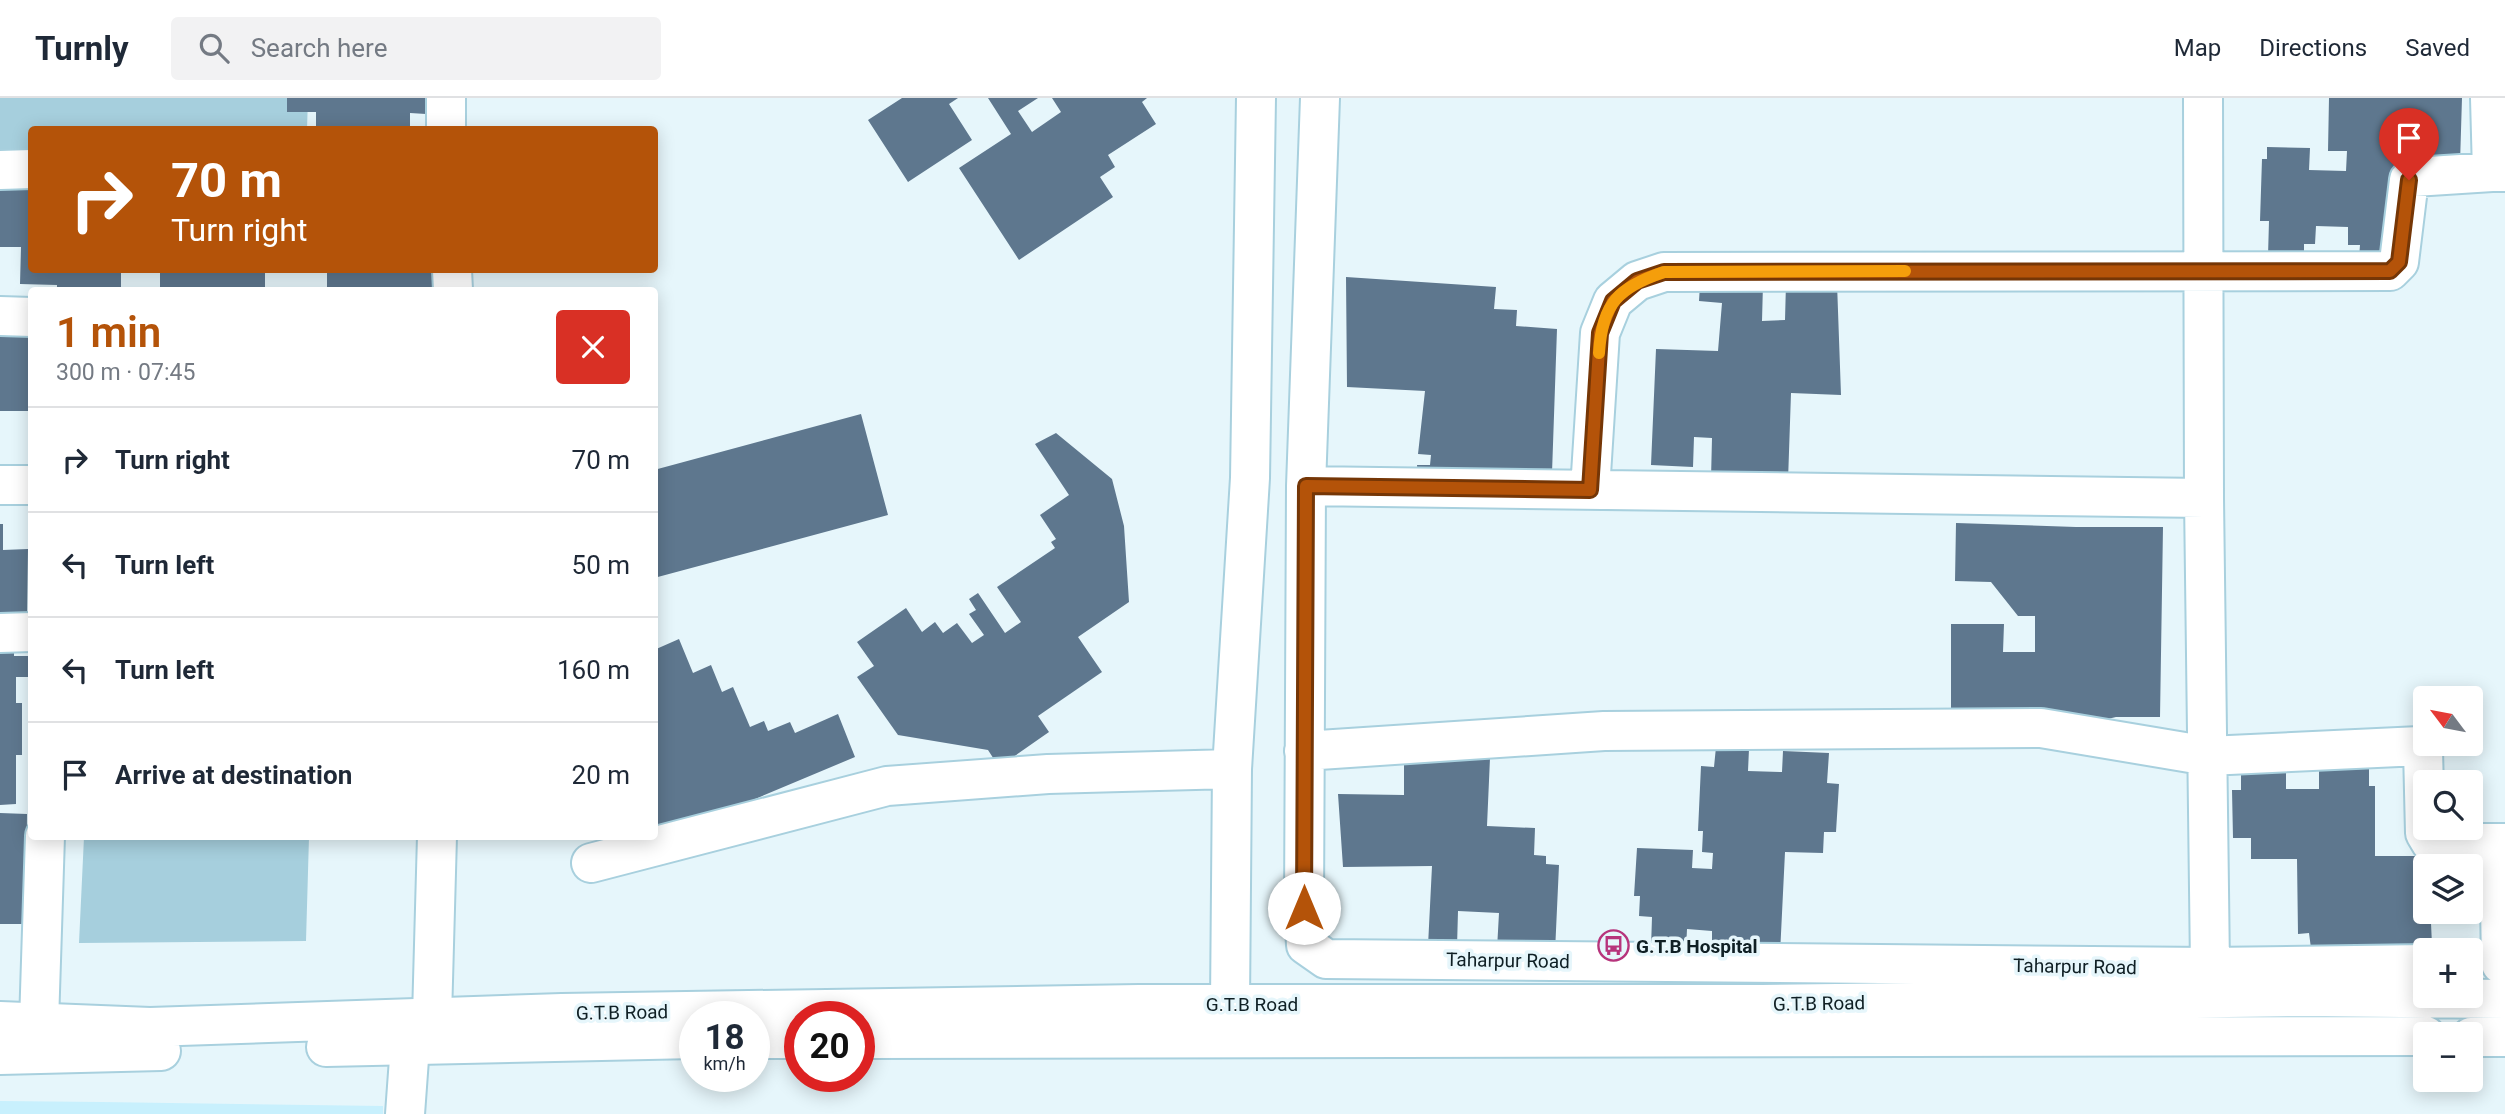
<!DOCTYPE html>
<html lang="en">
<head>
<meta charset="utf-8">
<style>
  body { margin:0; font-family:Roboto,sans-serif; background:#f2f2f3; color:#1f2937; height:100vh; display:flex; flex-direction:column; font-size:26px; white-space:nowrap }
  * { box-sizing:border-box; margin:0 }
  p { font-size:23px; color:#747a83 }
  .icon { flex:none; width:38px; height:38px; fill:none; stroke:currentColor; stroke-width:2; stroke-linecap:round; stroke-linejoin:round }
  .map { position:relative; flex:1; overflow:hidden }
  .drawer { position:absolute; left:28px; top:189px; width:630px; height:553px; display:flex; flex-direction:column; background:#fff; border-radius:7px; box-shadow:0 4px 18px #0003 }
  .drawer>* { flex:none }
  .top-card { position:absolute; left:28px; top:28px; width:630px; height:147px; border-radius:7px; box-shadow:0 4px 18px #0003; background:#b45309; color:#fff; overflow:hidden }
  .needle { width:46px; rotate:302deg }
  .buttons { position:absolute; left:2413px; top:588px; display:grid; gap:14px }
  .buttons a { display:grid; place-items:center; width:70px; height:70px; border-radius:7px; background:#fff; box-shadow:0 4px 18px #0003; font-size:35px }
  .speed { position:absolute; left:679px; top:903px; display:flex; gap:14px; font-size:35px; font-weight:700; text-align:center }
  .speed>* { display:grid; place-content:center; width:91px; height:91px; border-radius:50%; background:#fff; box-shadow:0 4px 18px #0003; line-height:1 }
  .speed small { font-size:18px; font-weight:400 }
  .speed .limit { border:10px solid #d22; background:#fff; color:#111 }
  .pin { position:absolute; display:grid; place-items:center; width:60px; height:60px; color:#fff; margin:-72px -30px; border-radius:50% 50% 50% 0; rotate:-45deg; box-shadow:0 0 7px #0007 }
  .pin .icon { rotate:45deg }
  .me { position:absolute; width:77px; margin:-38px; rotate:0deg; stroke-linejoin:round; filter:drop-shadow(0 0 5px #0008) }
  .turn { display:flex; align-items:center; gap:24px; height:147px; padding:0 28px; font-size:32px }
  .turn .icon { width:91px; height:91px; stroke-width:2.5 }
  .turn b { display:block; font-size:49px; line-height:60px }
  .round { display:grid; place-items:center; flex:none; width:74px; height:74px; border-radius:7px; background:#f2f2f3 }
  .head { display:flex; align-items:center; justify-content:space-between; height:119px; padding:0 28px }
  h1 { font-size:42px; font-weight:600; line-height:52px; color:#b45309 }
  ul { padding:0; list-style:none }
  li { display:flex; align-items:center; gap:21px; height:105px; padding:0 28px; border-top:2px solid #e0e1e3 }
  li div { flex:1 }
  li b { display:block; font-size:26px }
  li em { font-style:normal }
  header { display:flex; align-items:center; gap:42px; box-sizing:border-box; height:98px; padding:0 35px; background:#fff; border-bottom:2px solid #e0e1e3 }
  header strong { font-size:33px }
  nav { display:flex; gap:38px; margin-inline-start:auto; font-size:24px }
  .search { width:490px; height:63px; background:#f2f2f3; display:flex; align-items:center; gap:18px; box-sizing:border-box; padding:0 24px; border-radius:7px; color:#747a83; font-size:26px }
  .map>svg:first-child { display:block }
  .built { fill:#c8f0fd }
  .green { fill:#a6cfdd }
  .building { fill:#5e778e }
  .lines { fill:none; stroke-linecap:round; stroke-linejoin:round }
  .minor-casing { stroke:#a8d0de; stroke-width:42 }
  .major-casing { stroke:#a8d0de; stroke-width:42 }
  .minor { stroke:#fff; stroke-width:38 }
  .major { stroke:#fff; stroke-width:38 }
  .route-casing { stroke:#753606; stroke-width:18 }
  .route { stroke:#b45309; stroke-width:12 }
  .slow { stroke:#f59e0b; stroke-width:12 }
  .labels { text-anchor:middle; stroke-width:7; stroke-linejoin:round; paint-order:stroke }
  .poi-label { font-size:19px; font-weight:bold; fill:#0f1f24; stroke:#e6f6fb; text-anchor:start }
  .street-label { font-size:19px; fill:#0f1f24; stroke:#e6f6fb }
</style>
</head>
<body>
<header>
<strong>Turnly</strong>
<div class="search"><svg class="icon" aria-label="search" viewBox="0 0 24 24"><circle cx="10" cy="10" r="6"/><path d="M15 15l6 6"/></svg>Search here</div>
<nav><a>Map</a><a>Directions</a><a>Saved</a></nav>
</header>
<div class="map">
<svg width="2505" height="1016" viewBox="0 0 2505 1016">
  <rect width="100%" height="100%" fill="#e6f6fb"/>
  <path class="built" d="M 0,1003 L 101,1004 L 383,1008 L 383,1016 L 0,1016 Z"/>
  <path class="green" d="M 0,0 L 308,0 L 307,31 L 32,32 L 31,54 L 0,53 Z
    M 84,739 L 309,739 L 306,843 L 79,845 Z"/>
  <path class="building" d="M 287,0 L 426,0 L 426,16 L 410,15 L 410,32 L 316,32 L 316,14 L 287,14 Z
    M 902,0 L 958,0 L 949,6 L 972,42 L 908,84 L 868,22 Z
    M 988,0 L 1038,0 L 1018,13 L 1032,34 L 1061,14 L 1052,0 L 1147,0 L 1142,4 L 1156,26 L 1108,57 L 1115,69 L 1100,79 L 1113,99 L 1019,162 L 959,70 L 1011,36 Z
    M 2329,0 L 2462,0 L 2460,65 L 2403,64 L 2391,161 L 2359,160 L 2360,147 L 2348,147 L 2348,129 L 2316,128 L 2315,146 L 2304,146 L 2304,159 L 2268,158 L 2269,123 L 2260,123 L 2262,61 L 2267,61 L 2267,49 L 2310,50 L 2309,72 L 2346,73 L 2347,53 L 2328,53 Z
    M 32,84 L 32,172 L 121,172 L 121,192 L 57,192 L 57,187 L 20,186 L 21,149 L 0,149 L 0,86 Z
    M 160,172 L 265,172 L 265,192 L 160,192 Z
    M 327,172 L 444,172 L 444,192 L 327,192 Z
    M 1346,179 L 1496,189 L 1494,211 L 1517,212 L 1516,228 L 1557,231 L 1552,375 L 1418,377 L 1417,367 L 1430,367 L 1431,357 L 1418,356 L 1425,293 L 1347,289 Z
    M 1786,185 L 1837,185 L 1841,297 L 1791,295 L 1788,383 L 1711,381 L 1712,340 L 1694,339 L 1693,369 L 1651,367 L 1656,251 L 1718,253 L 1722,205 L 1699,203 L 1700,187 L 1763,186 L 1762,223 L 1785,222 Z
    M 0,231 L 32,231 L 32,313 L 0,313 Z
    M 861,316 L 888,417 L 654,480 L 654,372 Z
    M 1056,335 L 1112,381 L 1124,428 L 1129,504 L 1078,539 L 1102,574 L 1038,618 L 1049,634 L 999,669 L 988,652 L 898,637 L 857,579 L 874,568 L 857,544 L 906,510 L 922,534 L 935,524 L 943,535 L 957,525 L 972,545 L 984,537 L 969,516 L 976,512 L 969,501 L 978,495 L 1005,535 L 1021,524 L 997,489 L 1055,450 L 1051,444 L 1056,441 L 1040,417 L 1069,397 L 1035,346 Z
    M 1956,425 L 2076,429 L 2163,429 L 2160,619 L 2116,619 L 2095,624 L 1951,610 L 1951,526 L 2004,526 L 2003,554 L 2035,554 L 2035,518 L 2018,518 L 1991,484 L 1955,483 Z
    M 0,426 L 3,426 L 3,452 L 28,451 L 27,522 L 0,523 Z
    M 0,539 L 14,539 L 14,558 L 32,558 L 32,579 L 16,579 L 16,605 L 22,605 L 22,657 L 16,657 L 16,706 L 0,707 Z
    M 679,541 L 693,575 L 711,567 L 722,594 L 733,589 L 750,629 L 764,623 L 768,633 L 790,624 L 795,635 L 838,616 L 855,659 L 717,717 L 654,737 L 654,552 Z
    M 1716,649 L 1749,651 L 1748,673 L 1782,674 L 1783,653 L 1829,655 L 1827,685 L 1839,686 L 1836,734 L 1824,734 L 1823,755 L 1785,754 L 1780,856 L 1712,853 L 1712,833 L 1687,831 L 1686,852 L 1651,850 L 1652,819 L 1639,818 L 1640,798 L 1634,798 L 1637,750 L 1693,752 L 1692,770 L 1712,771 L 1713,755 L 1702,754 L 1703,733 L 1698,733 L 1701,668 L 1714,669 Z
    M 1490,660 L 1487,728 L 1535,730 L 1534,757 L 1546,758 L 1546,766 L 1559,767 L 1555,854 L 1497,851 L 1499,815 L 1458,813 L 1457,849 L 1428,848 L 1432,768 L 1343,769 L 1338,696 L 1404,697 L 1404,666 Z
    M 2286,663 L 2286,691 L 2319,691 L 2319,666 L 2369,666 L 2369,688 L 2375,688 L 2375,758 L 2439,758 L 2439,768 L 2426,768 L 2426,814 L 2440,814 L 2440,824 L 2431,825 L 2432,847 L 2438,847 L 2439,852 L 2312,858 L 2309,835 L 2298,836 L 2297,761 L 2251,761 L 2251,740 L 2233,740 L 2232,692 L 2241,692 L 2241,664 Z
    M 0,715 L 27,716 L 26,826 L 0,826 Z"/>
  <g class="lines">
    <defs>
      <path id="minor" d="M 446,0 L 446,32
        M 1320,0 L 1306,388 L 1304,810 L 1306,847 L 1326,861 L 2210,869 L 2426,866
        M 2203,0 L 2204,400 L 2210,869
        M 2490,0 L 2492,74 L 2505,74
        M 0,72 L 32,71
        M 452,172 L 453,192
        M 0,218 L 32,219
        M 0,387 L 32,387
        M 1306,388 L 2204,400
        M 1590,392 L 1600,235 L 1613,203 L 1637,183 L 1664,174 L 2390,173 L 2399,164 L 2409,82 L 2414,79 L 2492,74
        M 0,535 L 32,534
        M 1304,653 L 1604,633 L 2041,630 L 2208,658 L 2420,648 L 2423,651 L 2425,735 L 2431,745 L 2499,745
        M 591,765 L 887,688 L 1048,676 L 1232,671
        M 2501,866 L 2499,745 L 2505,745
        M 1230,905 L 1232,671 L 1250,380 L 1256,0
        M 432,919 L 437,738
        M 39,925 L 45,738
        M 405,1016 L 410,947"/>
      <path id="major" d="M 0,923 L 150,929 L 562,915 L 1139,906 L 1762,906 L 2299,899 L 2505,901
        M 2471,939 L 2505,939
        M 754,941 L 800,941
        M 859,941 L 2426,938
        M 326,949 L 695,941
        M 0,957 L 161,953"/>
    </defs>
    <use href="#minor" class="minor-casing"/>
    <use href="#major" class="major-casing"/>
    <use href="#minor" class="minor"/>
    <use href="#major" class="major"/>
  </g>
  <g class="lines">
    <defs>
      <path id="route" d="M 1304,810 L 1306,388 L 1590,392 L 1600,235 L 1613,203 L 1637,183 L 1664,174 L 2390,173 L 2399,164 L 2409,82"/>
    </defs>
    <use href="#route" class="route-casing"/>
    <use href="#route" class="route"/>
    <path class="slow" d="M 1599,255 C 1602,205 1619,189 1664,174 L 1905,173"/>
  </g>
  <defs>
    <symbol id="bus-ring" viewBox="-11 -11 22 22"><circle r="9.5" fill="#e6f6fb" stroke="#b7347c" stroke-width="1.5"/><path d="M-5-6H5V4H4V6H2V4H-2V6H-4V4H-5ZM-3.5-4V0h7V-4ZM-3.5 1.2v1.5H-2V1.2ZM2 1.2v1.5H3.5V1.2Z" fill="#b7347c"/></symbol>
  </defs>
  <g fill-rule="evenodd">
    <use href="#bus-ring" x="1596" y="830" width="35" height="35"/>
  </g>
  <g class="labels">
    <g class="poi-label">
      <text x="1636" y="855">G.T.B Hospital</text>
    </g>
    <g class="street-label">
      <text transform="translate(1508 862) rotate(1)" y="7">Taharpur Road</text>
      <text transform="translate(2075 868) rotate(1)" y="7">Taharpur Road</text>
      <text transform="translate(1819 905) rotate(-1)" y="7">G.T.B Road</text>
      <text x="1252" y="913">G.T.B Road</text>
      <text transform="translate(622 914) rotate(-1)" y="7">G.T.B Road</text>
    </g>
  </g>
</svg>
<div class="buttons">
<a><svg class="needle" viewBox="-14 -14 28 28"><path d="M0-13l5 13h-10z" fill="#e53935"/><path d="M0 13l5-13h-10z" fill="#747a83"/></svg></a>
<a><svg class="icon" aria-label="search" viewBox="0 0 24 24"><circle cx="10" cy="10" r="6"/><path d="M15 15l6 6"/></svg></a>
<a><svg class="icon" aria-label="layers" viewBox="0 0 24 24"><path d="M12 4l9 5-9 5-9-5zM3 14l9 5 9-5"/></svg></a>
<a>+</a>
<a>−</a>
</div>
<div class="speed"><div>18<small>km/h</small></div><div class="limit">20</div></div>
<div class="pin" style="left:2409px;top:82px;background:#d93025"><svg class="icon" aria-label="arrive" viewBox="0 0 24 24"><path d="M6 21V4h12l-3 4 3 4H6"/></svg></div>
<svg class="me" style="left:1304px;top:810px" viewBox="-20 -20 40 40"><circle r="19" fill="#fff"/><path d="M0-13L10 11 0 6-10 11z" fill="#b45309"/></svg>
<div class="top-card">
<div class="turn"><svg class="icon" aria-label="right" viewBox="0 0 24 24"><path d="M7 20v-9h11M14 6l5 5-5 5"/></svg><div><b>70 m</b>Turn right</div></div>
</div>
<section class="drawer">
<div class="head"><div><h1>1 min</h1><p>300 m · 07:45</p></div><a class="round" style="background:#d93025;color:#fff"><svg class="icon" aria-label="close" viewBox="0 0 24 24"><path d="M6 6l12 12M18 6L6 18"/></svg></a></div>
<ul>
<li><svg class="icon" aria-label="right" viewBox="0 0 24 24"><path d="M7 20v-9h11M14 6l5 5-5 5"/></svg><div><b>Turn right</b></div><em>70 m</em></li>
<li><svg class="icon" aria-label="left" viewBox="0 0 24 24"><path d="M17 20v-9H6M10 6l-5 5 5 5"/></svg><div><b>Turn left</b></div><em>50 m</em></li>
<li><svg class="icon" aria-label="left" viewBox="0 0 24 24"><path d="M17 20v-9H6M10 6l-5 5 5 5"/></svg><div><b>Turn left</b></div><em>160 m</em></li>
<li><svg class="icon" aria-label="arrive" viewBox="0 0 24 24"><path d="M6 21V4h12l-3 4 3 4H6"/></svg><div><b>Arrive at destination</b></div><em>20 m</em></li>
</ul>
</section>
</div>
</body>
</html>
